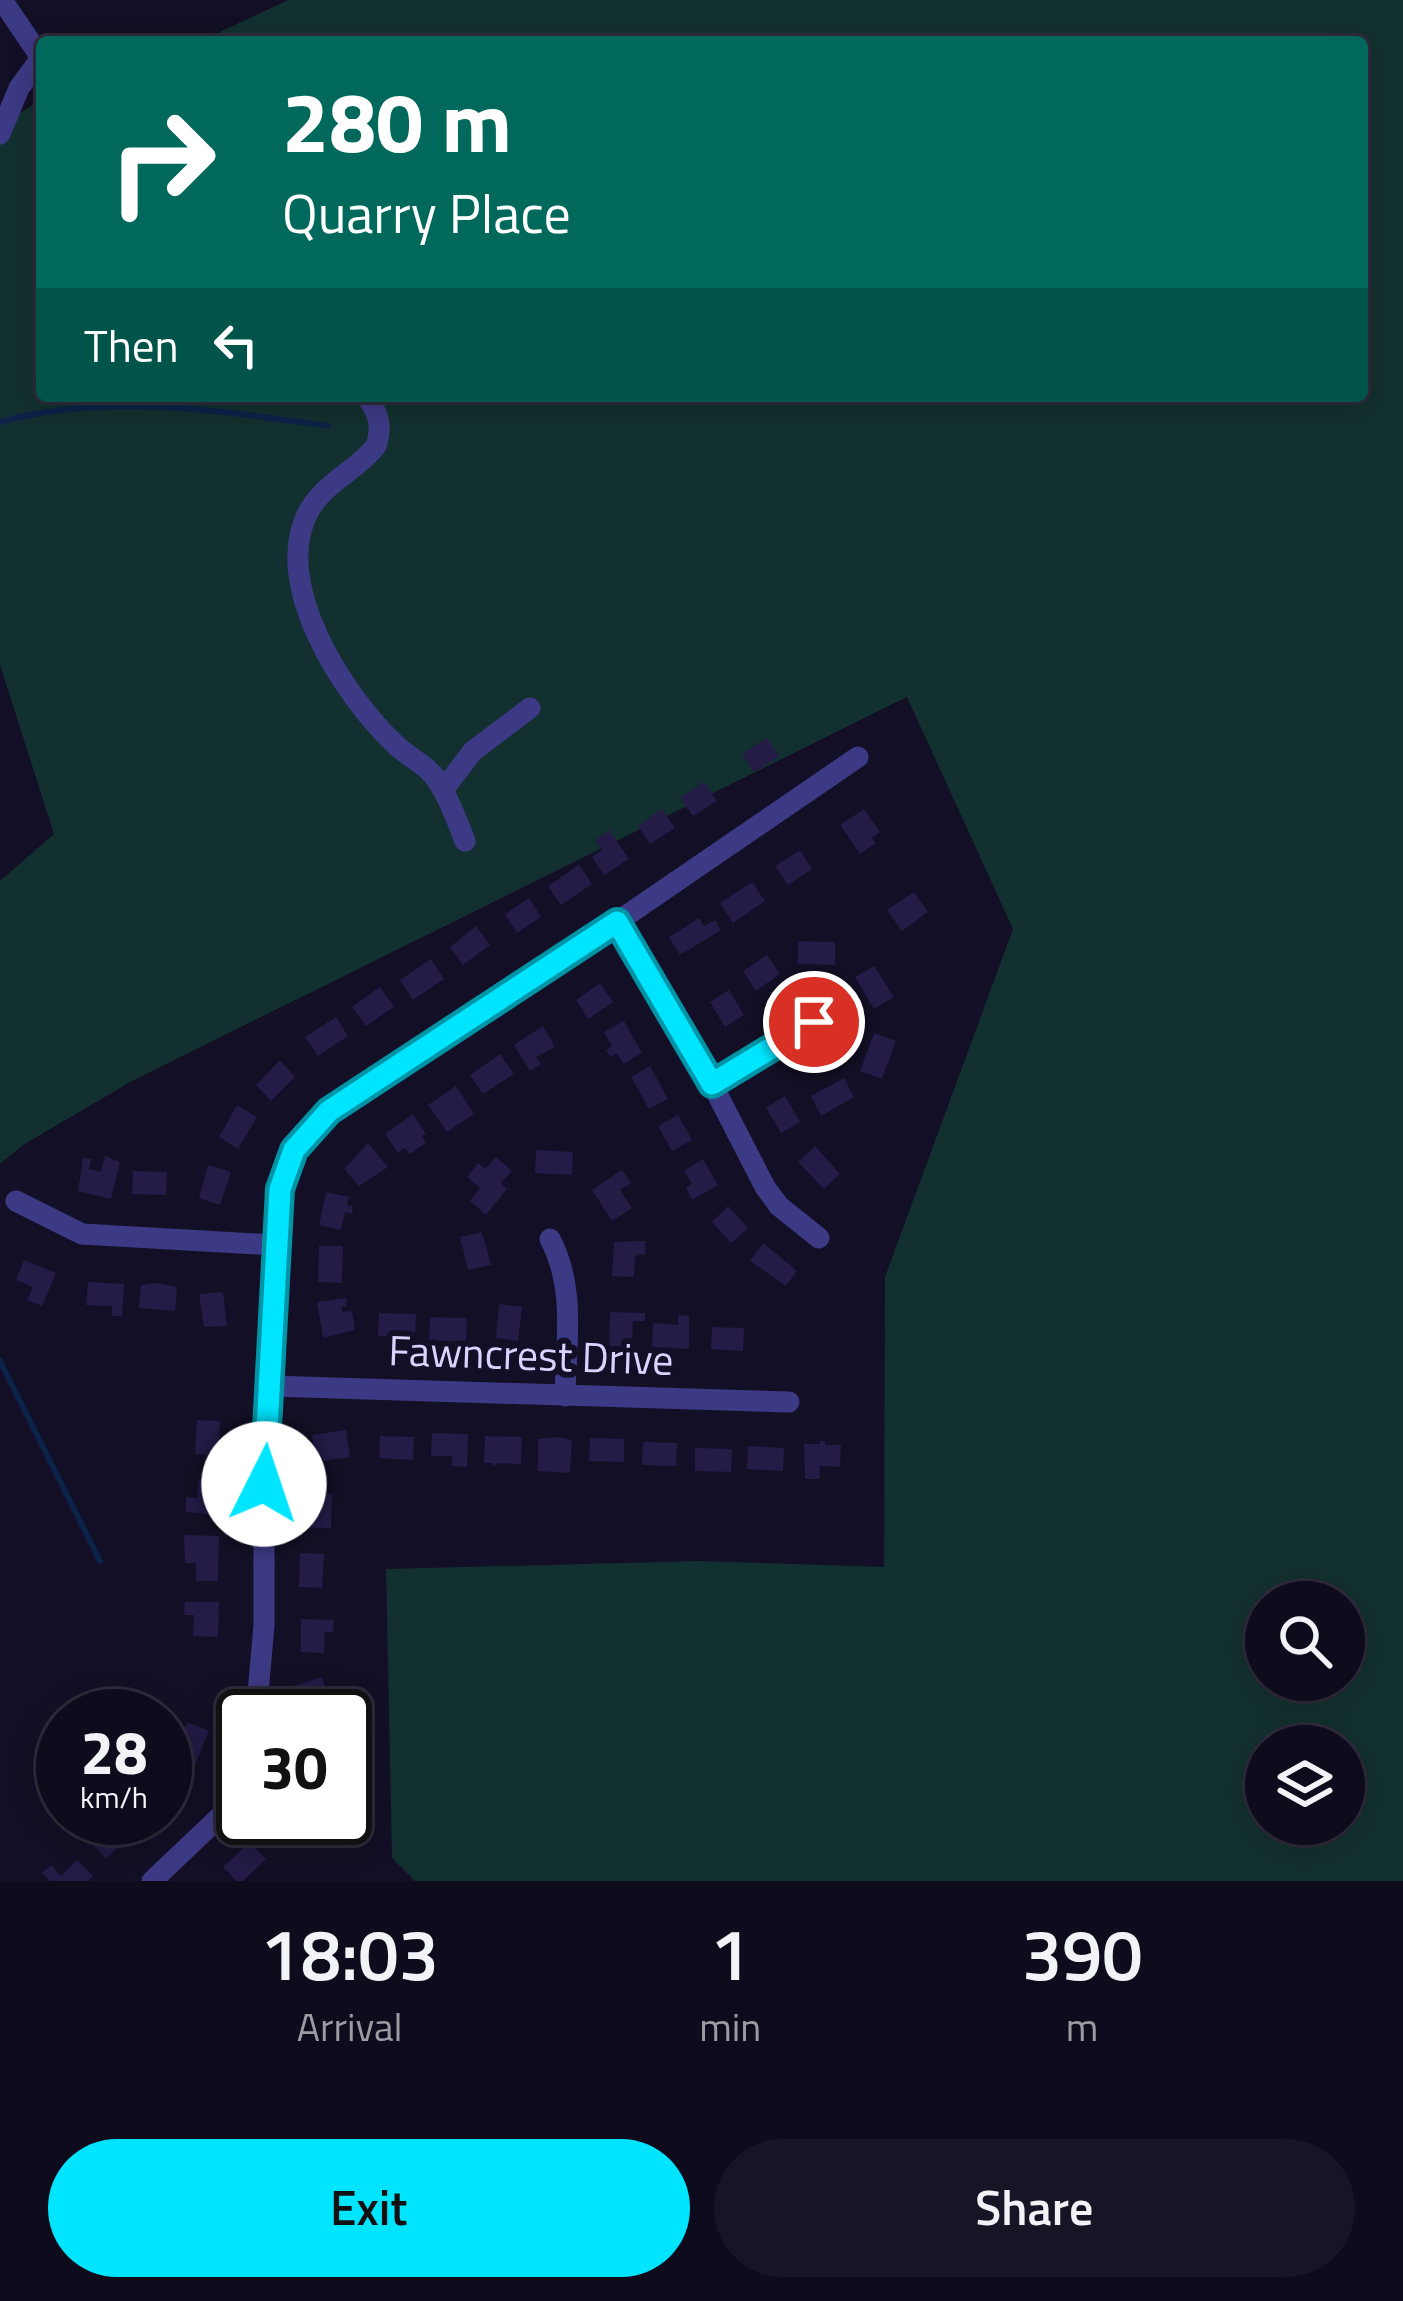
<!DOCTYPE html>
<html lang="en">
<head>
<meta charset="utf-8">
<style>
  body { margin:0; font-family:"Titillium Web",sans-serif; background:#171425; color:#f1f3f6; height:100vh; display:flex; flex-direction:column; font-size:45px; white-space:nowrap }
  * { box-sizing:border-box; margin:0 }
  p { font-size:39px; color:#9b9ba3 }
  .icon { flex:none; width:66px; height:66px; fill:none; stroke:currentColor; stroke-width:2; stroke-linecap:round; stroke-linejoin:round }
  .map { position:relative; height:1881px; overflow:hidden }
  .side { display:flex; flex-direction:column; background:#0e0b1c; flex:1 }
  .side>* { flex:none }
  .banner { position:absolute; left:36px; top:36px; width:1332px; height:366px; border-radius:12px; box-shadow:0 6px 30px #0003,0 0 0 3px #2e2b3b; background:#00695c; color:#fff; overflow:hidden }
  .buttons { position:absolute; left:1245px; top:1581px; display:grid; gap:24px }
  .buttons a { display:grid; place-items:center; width:120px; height:120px; border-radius:50%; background:#0e0b1c; box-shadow:0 6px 30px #0003,0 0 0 3px #2e2b3b; font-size:60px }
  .speed { position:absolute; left:36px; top:1689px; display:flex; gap:24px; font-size:60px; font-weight:700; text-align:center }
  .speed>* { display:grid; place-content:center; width:156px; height:156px; border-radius:50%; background:#0e0b1c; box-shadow:0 6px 30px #0003,0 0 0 3px #2e2b3b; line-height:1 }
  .speed small { font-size:30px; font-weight:400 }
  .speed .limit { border:6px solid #111; border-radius:18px; background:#fff; color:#111 }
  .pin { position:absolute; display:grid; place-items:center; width:102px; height:102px; color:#fff; margin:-51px; border:6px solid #fff; border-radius:50%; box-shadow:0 3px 12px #0007 }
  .me { position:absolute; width:132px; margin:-66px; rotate:4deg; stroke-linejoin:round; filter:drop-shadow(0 0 9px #0008) }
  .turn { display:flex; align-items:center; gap:42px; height:252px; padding:0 48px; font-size:54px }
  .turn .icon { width:156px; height:156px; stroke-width:2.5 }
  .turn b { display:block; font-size:84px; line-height:102px }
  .then { display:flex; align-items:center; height:114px; padding:0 48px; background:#0003; gap:24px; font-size:45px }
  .eta { display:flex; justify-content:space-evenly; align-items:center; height:204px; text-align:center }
  .eta b { font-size:72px; font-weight:600; line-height:84px }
  .primary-button { display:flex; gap:24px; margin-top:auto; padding:24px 48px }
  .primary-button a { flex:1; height:138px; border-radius:72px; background:#00e5ff; color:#111; font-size:48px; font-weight:600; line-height:138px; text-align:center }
  .primary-button a+a { background:#171425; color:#f1f3f6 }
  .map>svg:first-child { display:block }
  .green { fill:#12302f; fill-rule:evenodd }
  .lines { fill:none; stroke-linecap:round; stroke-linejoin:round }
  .stream { stroke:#0c2248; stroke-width:6 }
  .building { fill:#241b47 }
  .street { stroke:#3d3a85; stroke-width:21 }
  .route-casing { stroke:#0095a6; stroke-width:30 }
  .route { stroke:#00e5ff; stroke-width:21 }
  .labels { text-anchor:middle; stroke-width:12; stroke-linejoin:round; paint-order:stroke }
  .street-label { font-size:42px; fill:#d9d4ff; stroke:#130f26 }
</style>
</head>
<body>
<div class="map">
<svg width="1403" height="1881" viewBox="0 0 1403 1881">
  <rect width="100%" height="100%" fill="#130f26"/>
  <path class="green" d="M 288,0 L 1403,0 L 1403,1881 L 415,1881 L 392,1858 L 386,1569 L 699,1561 L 884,1567 L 885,1277 L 1013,929 L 907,697 L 132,1081 L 23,1145 L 0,1164 L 0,881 L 54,834 L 0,665 L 0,126 L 42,99 L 42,396 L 1362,396 L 1362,42 L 199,42 ZM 1266,1602 L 1344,1602 L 1344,1680 L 1266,1680 ZM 1266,1746 L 1344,1746 L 1344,1824 L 1266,1824 Z"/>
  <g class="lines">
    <path class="stream" d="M 0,422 C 104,392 223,411 328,426
      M 0,1361 L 100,1561"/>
  </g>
  <path class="building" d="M 767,738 L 779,756 L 754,772 L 742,754 Z
    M 704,782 L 717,801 L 693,816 L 680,798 Z
    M 662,809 L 675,828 L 650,844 L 638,826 Z
    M 864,809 L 880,832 L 872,838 L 876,843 L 860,854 L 840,825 Z
    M 609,830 L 629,859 L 604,875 L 592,857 L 602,850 L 595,840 Z
    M 800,850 L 812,869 L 788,885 L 775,866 Z
    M 579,865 L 592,884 L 561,905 L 548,886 Z
    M 752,882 L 765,901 L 733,923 L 720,903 Z
    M 914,892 L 928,912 L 902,931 L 887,910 Z
    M 529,898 L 541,917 L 517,933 L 505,914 Z
    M 699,918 L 704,926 L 715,920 L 721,930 L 680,955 L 669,937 Z
    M 476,926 L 490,945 L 463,965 L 450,947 Z
    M 798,941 L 835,942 L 835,965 L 798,964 Z
    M 767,955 L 780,974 L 756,991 L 743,971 Z
    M 431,959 L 444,979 L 413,1000 L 400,980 Z
    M 874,966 L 894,997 L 874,1009 L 855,977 Z
    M 600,983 L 613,1002 L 588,1019 L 576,1000 Z
    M 380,987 L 394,1007 L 366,1026 L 352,1007 Z
    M 729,990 L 744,1015 L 725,1027 L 710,1002 Z
    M 336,1017 L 348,1036 L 318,1056 L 305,1037 Z
    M 624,1021 L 642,1053 L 623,1064 L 617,1053 L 610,1057 L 606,1050 L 612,1046 L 604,1032 Z
    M 543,1026 L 555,1047 L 536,1057 L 541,1064 L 530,1071 L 514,1045 Z
    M 874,1033 L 896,1041 L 882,1079 L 860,1071 Z
    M 500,1054 L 514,1074 L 483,1094 L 470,1075 Z
    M 280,1060 L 295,1077 L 271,1101 L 256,1085 Z
    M 650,1066 L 668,1099 L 649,1109 L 631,1077 Z
    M 844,1078 L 854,1097 L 821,1116 L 811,1096 Z
    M 456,1086 L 474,1114 L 447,1132 L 428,1105 Z
    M 785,1096 L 800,1122 L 781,1133 L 766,1108 Z
    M 237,1105 L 257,1117 L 238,1149 L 219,1137 Z
    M 413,1114 L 426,1134 L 422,1136 L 426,1143 L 410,1154 L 405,1148 L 398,1153 L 385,1134 Z
    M 678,1115 L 692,1140 L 672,1151 L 658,1126 Z
    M 368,1143 L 388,1167 L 359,1186 L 344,1169 Z
    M 815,1146 L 840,1174 L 824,1189 L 798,1162 Z
    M 536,1150 L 573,1152 L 572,1175 L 535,1173 Z
    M 105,1156 L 120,1162 L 111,1199 L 78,1191 L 83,1158 L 91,1159 L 89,1169 L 101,1172 Z
    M 496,1157 L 512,1171 L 501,1183 L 507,1189 L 486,1215 L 470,1201 L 480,1188 L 467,1177 L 478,1163 L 485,1169 Z
    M 703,1159 L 718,1185 L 692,1200 L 686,1188 L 692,1184 L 684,1171 Z
    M 208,1165 L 231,1172 L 220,1205 L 199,1198 Z
    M 622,1170 L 631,1183 L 620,1190 L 632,1208 L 612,1221 L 592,1190 Z
    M 133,1171 L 167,1172 L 166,1195 L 132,1194 Z
    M 326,1192 L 349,1197 L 347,1205 L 353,1206 L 352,1214 L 345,1212 L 341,1230 L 319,1225 Z
    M 728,1206 L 748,1228 L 731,1243 L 712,1222 Z
    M 482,1232 L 491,1265 L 468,1270 L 460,1237 Z
    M 636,1241 L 646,1241 L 645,1255 L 637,1254 L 635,1258 L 634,1277 L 612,1276 L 614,1242 Z
    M 763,1243 L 797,1271 L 786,1286 L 750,1261 Z
    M 319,1246 L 343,1246 L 342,1283 L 318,1282 Z
    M 24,1260 L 56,1273 L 42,1306 L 27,1300 L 33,1287 L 16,1280 Z
    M 88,1282 L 124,1284 L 122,1316 L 112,1316 L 112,1306 L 86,1305 Z
    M 157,1283 L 177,1287 L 175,1311 L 139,1308 L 141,1285 Z
    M 223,1292 L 227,1326 L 204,1327 L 199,1294 Z
    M 346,1298 L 347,1306 L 342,1307 L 342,1312 L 352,1311 L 355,1330 L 323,1338 L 317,1302 Z
    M 499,1304 L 522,1307 L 518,1341 L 496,1338 Z
    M 610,1312 L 645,1313 L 645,1321 L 633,1321 L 632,1346 L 609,1346 Z
    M 379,1313 L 416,1314 L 415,1338 L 378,1336 Z
    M 678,1315 L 689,1316 L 689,1349 L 652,1347 L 653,1323 L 678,1325 Z
    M 430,1317 L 467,1318 L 466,1342 L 429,1341 Z
    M 712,1327 L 744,1328 L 743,1351 L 711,1349 Z
    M 197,1420 L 220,1421 L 219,1455 L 195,1454 Z
    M 346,1430 L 350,1457 L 316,1462 L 312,1435 Z
    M 432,1433 L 468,1434 L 467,1467 L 452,1466 L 452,1456 L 431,1456 Z
    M 380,1436 L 414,1437 L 413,1460 L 379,1458 Z
    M 485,1436 L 522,1437 L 521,1464 L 498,1463 L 492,1467 L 493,1463 L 484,1463 Z
    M 558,1437 L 572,1440 L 570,1473 L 538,1471 L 538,1439 Z
    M 590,1438 L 624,1439 L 624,1462 L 589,1461 Z
    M 820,1441 L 825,1441 L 825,1445 L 841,1445 L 840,1467 L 820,1466 L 819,1479 L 805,1479 L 804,1444 L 820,1444 Z
    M 643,1442 L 677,1443 L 676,1466 L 642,1465 Z
    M 748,1446 L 784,1448 L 783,1471 L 747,1469 Z
    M 695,1448 L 732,1449 L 731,1472 L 695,1471 Z
    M 198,1479 L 220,1480 L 219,1515 L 186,1512 L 186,1497 L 197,1498 Z
    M 308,1493 L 332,1494 L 331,1528 L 307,1528 Z
    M 184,1535 L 219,1536 L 218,1581 L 196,1581 L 196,1563 L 185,1563 Z
    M 300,1553 L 324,1554 L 322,1588 L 299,1587 Z
    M 185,1602 L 219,1602 L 218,1637 L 193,1636 L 194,1615 L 184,1615 Z
    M 301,1619 L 334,1620 L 333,1632 L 325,1632 L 324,1653 L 301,1652 Z
    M 322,1677 L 332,1710 L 304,1716 L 294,1686 Z
    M 187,1722 L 209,1731 L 195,1765 L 173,1756 Z
    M 114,1818 L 129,1835 L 106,1859 L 89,1840 Z
    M 270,1818 L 294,1818 L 301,1822 L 292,1838 L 266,1824 Z
    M 250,1842 L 266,1859 L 243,1881 L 236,1881 L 223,1867 Z
    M 77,1860 L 93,1876 L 88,1881 L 50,1881 L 42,1873 L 51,1865 L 61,1876 Z"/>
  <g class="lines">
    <path class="street" d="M 2,0 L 42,59
      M 0,134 L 19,88 L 41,58
      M 366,396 C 378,412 383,426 376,446 C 357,470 326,482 310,509 C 268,581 344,697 397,746 C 411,759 428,765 438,782 C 450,800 457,821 465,841
      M 443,790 L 473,751 L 530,708
      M 617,922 L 712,1084 L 765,1187 L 779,1206 L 819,1238
      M 712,1084 L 814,1023
      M 16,1201 L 82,1234 L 274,1245
      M 550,1239 C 576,1288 566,1341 565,1396
      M 271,1386 L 789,1402
      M 256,1716 L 264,1625 L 264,1485 L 280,1189 L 294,1150 L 312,1127 L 344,1100 L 617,922 L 858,757
      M 152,1881 L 232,1805 L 243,1787"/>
  </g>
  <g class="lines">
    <defs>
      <path id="route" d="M 264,1484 L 280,1189 L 294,1150 L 329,1111 L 617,922 L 712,1084 L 814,1022"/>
    </defs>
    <use href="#route" class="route-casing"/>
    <use href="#route" class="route"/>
  </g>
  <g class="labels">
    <g class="street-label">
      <text transform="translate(531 1355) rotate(2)" y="15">Fawncrest Drive</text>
    </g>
  </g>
</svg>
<div class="buttons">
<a><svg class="icon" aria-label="search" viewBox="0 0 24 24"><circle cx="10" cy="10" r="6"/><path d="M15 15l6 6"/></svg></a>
<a><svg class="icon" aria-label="layers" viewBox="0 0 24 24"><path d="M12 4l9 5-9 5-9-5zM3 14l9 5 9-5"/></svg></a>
</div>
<div class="speed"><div>28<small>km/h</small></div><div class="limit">30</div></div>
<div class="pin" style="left:814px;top:1022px;background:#d93025"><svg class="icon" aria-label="arrive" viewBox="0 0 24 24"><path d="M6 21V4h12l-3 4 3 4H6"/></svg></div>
<svg class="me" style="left:264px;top:1484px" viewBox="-20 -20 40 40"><circle r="19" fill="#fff"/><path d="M0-13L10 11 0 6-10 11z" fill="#00e5ff"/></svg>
<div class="banner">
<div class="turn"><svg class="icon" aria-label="right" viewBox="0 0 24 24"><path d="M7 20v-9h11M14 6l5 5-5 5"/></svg><div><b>280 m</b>Quarry Place</div></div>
<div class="then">Then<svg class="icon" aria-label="left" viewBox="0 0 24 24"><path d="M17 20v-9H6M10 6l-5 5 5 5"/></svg></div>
</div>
</div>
<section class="side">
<div class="eta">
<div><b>18:03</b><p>Arrival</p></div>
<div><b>1</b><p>min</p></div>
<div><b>390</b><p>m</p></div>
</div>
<div class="primary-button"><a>Exit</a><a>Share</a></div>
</section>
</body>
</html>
